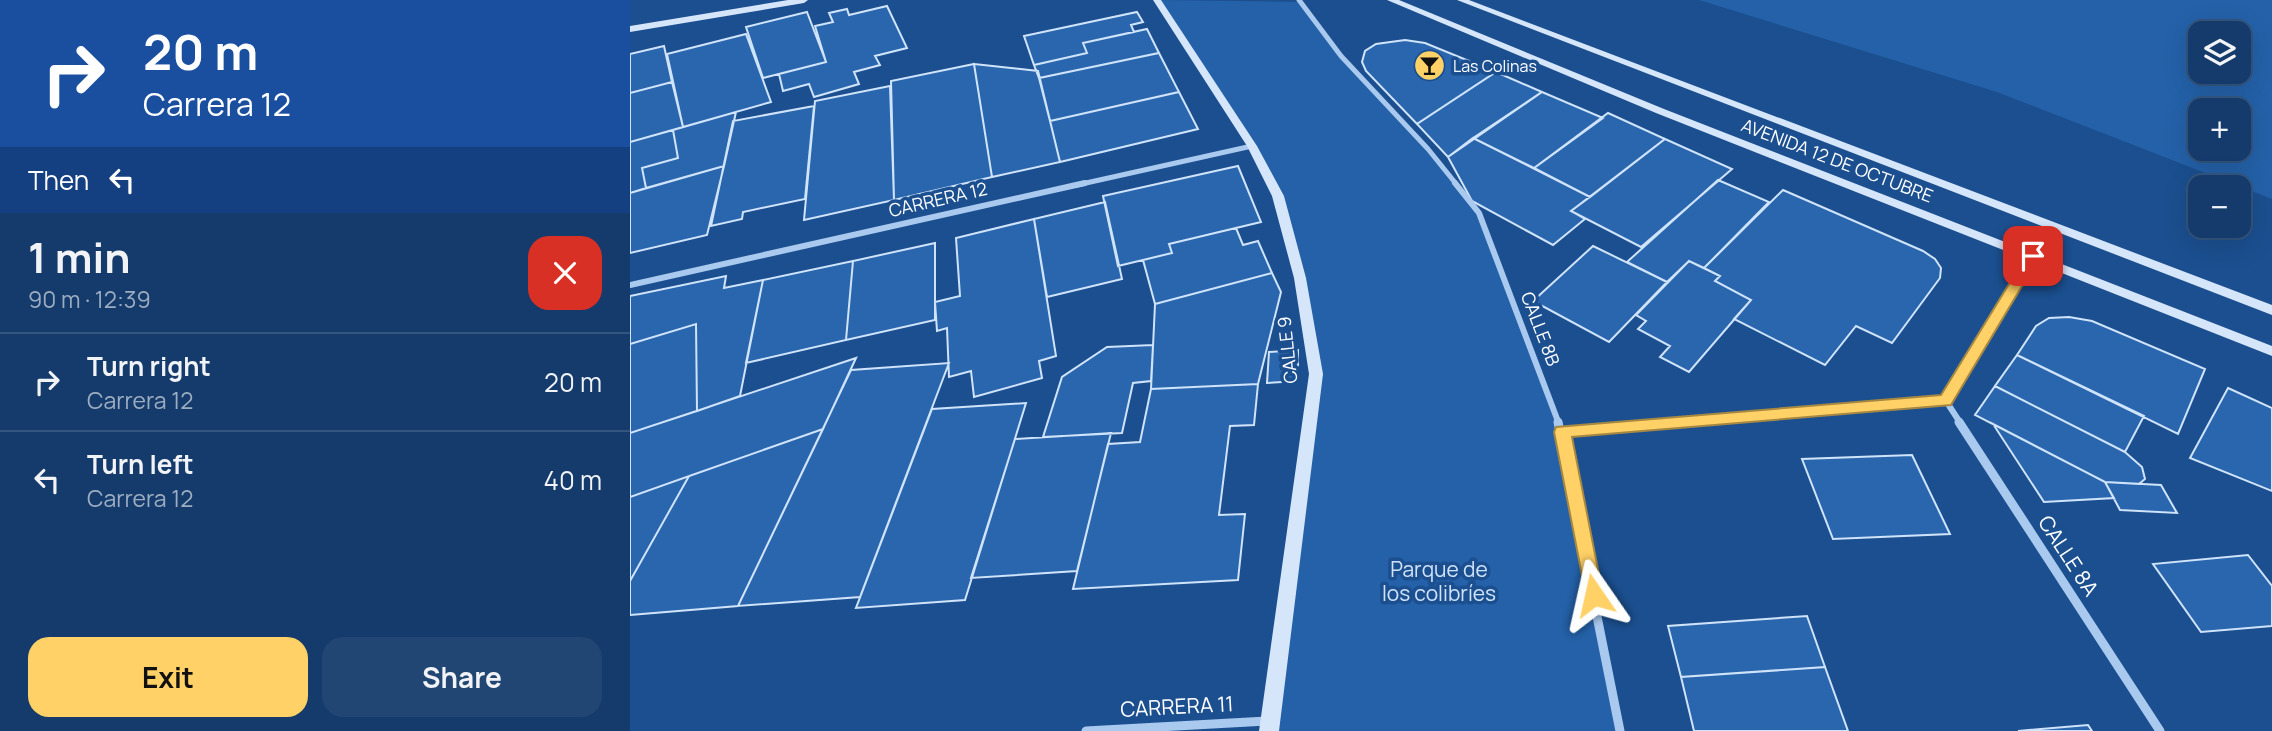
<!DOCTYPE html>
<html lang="en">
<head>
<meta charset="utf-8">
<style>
  body { margin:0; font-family:Manrope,sans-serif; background:#214673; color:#f1f3f6; height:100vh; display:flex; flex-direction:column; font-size:26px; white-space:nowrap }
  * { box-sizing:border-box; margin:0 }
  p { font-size:23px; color:#9dadc1 }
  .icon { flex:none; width:38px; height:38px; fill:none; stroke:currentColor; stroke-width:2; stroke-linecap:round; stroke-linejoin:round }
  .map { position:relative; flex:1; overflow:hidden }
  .panel { display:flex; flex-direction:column; background:#143b6b; width:630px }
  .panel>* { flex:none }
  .guide { background:#1a4fa0; color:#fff; overflow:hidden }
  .controls { position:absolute; left:1558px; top:21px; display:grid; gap:14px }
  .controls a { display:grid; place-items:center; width:63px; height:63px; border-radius:14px; background:#143b6b; box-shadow:0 7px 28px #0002,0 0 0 2px #33557e; font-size:35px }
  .pin { position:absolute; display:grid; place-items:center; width:60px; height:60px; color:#fff; margin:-30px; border-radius:14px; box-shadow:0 4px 10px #0006 }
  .me { position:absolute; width:77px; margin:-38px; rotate:349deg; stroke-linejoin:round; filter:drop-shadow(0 0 5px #0008) }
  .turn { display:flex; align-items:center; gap:24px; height:147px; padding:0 28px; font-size:32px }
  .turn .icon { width:91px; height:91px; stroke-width:2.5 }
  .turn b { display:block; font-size:49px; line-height:60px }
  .then { display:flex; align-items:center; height:66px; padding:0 28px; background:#0003; gap:14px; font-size:26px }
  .round { display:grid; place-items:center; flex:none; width:74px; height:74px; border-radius:21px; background:#214673 }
  .headline { display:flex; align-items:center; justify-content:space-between; height:119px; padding:0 28px }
  h1 { font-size:42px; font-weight:700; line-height:52px }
  .action { display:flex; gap:14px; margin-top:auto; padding:14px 28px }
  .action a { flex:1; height:80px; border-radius:21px; background:#ffd166; color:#111; font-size:28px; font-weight:700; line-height:80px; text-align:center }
  .action a+a { background:#214673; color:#f1f3f6 }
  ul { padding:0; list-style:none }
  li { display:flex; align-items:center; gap:21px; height:98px; padding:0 28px; border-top:2px solid #33557e }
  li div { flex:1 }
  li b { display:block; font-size:26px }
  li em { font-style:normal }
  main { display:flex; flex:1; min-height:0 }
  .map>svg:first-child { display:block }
  .green { fill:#2461a8; fill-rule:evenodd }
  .building { fill:#2a66ad; stroke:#cfe3fa; stroke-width:2 }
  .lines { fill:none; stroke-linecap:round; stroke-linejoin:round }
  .street-far2 { stroke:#a9c9ee; stroke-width:5 }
  .street-far1 { stroke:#a9c9ee; stroke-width:6 }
  .street { stroke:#a9c9ee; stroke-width:9 }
  .secondary { fill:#d6e6fa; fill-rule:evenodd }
  .route { fill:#ffd166; stroke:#a68842; stroke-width:2 }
  .labels { text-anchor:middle; stroke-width:7; stroke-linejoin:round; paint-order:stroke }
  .far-poi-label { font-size:16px; fill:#fff; stroke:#1b4f8f; text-anchor:start }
  .street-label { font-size:18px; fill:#fff; stroke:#1b4f8f }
  .near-street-label { font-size:21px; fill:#fff; stroke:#1b4f8f }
  .near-park-label { font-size:21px; fill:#cfe3fa; stroke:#1b4f8f }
</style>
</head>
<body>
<main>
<section class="panel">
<div class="guide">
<div class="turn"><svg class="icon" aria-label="right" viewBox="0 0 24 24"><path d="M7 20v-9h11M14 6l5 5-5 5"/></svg><div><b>20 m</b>Carrera 12</div></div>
<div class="then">Then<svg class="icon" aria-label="left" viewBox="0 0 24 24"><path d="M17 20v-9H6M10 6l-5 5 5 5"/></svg></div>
</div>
<div class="headline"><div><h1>1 min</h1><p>90 m · 12:39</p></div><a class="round" style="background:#d93025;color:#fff"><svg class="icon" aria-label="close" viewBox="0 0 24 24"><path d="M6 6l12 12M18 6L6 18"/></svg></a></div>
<ul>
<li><svg class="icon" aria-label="right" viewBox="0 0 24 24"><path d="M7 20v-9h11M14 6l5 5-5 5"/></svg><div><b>Turn right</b><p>Carrera 12</p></div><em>20 m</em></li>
<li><svg class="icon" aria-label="left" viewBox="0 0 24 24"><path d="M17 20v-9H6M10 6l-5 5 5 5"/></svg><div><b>Turn left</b><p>Carrera 12</p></div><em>40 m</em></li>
</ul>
<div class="action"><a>Exit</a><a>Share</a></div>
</section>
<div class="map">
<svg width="1642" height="731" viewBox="0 0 1642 731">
  <rect width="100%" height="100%" fill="#1b4f8f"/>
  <path class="green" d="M 527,0 L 669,2 L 711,56 L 798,149 L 849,213 L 932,432 L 990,731 L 639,731 L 686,374 L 648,196 L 622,146 Z
    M 1069,0 L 1642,0 L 1642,199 L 1367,92 ZM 1570,33 L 1608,33 L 1608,72 L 1570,72 ZM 1570,110 L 1608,110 L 1608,149 L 1570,149 Z"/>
  <path class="building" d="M 257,6 L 277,48 L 245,56 L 250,65 L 224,72 L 229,84 L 184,97 L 179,84 L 153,91 L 149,74 L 196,62 L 185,26 L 203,22 L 199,13 L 217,9 L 219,15 Z
    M 177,12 L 196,62 L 133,78 L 116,27 Z
    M 507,12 L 513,22 L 501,25 L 504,32 L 453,43 L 457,53 L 404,65 L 394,36 Z
    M 517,29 L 529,53 L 409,78 L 404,65 L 457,53 L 453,43 Z
    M 116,34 L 141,102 L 53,127 L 37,54 Z
    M 775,40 L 795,43 L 866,72 L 787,124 L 736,71 L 732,62 L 735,51 L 746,44 Z
    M 34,46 L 42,82 L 0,93 L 0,54 Z
    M 529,53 L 549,92 L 420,121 L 409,78 Z
    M 344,64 L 408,71 L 430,162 L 362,177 Z
    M 344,64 L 362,177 L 264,200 L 261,81 Z
    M 866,72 L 912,92 L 818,157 L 787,124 Z
    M 42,82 L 53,127 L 0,142 L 0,93 Z
    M 260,86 L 264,200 L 174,220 L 185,101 Z
    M 549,92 L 568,129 L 430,162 L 420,121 Z
    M 912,92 L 973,118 L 904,168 L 843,138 Z
    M 184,106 L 175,199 L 113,212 L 112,219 L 81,226 L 103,121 Z
    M 106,112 L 94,166 L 16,188 L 12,168 L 48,158 L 43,130 Z
    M 978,113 L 1035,139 L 960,197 L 904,168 Z
    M 43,130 L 48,158 L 12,168 L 16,188 L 0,193 L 0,142 Z
    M 843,138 L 960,197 L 941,211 L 955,219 L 923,245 L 842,201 L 818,157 Z
    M 1035,139 L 1102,169 L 1011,247 L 941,211 Z
    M 94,166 L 77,235 L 0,253 L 0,193 Z
    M 608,166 L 631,222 L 539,244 L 542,253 L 488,266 L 473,196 Z
    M 1088,180 L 1139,202 L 1074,268 L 1059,261 L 1037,282 L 997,262 Z
    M 1153,190 L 1293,251 L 1305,259 L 1311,268 L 1310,278 L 1262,343 L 1226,326 L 1195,365 L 1104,319 L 1121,300 L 1085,281 L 1090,276 L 1074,268 Z
    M 475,202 L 492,279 L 417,297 L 404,219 Z
    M 404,219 L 426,356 L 409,361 L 412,378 L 344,397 L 341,371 L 319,377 L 317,328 L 307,331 L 305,302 L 330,296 L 326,238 Z
    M 606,228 L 613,245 L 628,241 L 642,273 L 525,304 L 513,260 L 542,253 L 539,244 Z
    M 305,243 L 305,320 L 216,340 L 223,261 Z
    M 963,246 L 1037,282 L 979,342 L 903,301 Z
    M 223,261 L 216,340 L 116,363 L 133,280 Z
    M 1059,261 L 1090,276 L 1085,281 L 1121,300 L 1059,372 L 1030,357 L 1040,346 L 1008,329 L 1016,321 L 1006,315 Z
    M 642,273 L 651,292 L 628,384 L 521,389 L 525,304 Z
    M 96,276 L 94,288 L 133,280 L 110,396 L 67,411 L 66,324 L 0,344 L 0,296 Z
    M 1439,317 L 1462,321 L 1575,369 L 1548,434 L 1387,355 L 1406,326 L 1419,318 Z
    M 66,324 L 67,411 L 0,433 L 0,344 Z
    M 523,345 L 521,381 L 503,383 L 492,433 L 413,437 L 432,377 L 477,347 Z
    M 668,350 L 668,381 L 637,383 L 639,352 Z
    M 1387,355 L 1514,416 L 1495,452 L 1365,386 Z
    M 226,358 L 193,429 L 0,497 L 0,433 Z
    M 319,363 L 230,597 L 108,606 L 221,370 Z
    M 628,384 L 624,425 L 600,426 L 589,515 L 615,514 L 608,580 L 443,589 L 478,444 L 510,442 L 521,389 Z
    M 1365,386 L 1495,452 L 1512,467 L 1515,479 L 1509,484 L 1475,482 L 1345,415 Z
    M 1598,388 L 1642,408 L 1642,491 L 1560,458 Z
    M 396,403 L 335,600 L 226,608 L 302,409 Z
    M 1363,424 L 1475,482 L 1484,498 L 1414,502 Z
    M 193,429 L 108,606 L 0,615 L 0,581 L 59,476 Z
    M 481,433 L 447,571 L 341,578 L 385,439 Z
    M 1282,455 L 1320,534 L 1203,539 L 1172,459 Z
    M 59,476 L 0,581 L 0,497 Z
    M 1475,482 L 1531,485 L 1547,513 L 1490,510 Z
    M 1618,555 L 1642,586 L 1642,626 L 1571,632 L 1523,564 Z
    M 1177,616 L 1195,667 L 1051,677 L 1038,626 Z
    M 1195,667 L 1218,731 L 1064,731 L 1051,677 Z
    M 1458,725 L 1462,731 L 1388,731 Z"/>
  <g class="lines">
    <path class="street-far2" d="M 669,0 L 711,56 L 798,149 L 827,185
      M 447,185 L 622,146"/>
    <path class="street-far1" d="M 825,183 L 849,213 L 929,424
      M 0,285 L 455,183
      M 1316,401 L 1331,424
      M 1037,424 L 1316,401 L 1403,256"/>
    <path class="street" d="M 928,422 L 990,731
      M 1329,422 L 1530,731
      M 932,432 L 1058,422
      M 456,731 L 637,721"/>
    <path class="secondary" d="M 158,0 L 178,0 L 174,3 L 0,32 L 0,26 Z
      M 523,0 L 531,0 L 627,146 L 654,196 L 676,278 L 693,374 L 649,731 L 629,731 L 679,374 L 664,278 L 642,196 L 617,146 Z
      M 757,0 L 769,0 L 1034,109 L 1642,346 L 1642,356 L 1026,113 Z
      M 827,0 L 839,0 L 1642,305 L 1642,315 Z"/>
  </g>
  <path class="route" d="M 1403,252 L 1410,256 L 1321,405 L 942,437 L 973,595 L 970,601 L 964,604 L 957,601 L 924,432 L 926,427 L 1311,395 L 1398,253 Z"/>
  <defs>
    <symbol id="bar-disc" viewBox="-11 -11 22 22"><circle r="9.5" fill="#ffd166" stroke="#1b4f8f"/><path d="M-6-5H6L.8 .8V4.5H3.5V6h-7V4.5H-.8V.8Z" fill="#111"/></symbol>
  </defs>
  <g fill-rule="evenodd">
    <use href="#bar-disc" x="782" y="48" width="35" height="35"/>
  </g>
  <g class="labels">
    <g class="far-poi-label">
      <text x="823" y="72">Las Colinas</text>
    </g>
    <g class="street-label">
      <text transform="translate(1207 161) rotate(21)" y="6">AVENIDA 12 DE OCTUBRE</text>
      <text transform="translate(308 200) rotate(-13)" y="6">CARRERA 12</text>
      <text transform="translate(910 329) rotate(69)" y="6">CALLE 8B</text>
      <text transform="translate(658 350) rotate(-96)" y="6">CALLE 9</text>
    </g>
    <g class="near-street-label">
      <text transform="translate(1438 556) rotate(57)" y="7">CALLE 8A</text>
      <text transform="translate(547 707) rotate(-3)" y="7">CARRERA 11</text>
    </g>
    <g class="near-park-label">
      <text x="809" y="577">Parque de<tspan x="809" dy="24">los colibríes</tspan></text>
    </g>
  </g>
</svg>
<div class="controls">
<a><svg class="icon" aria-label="layers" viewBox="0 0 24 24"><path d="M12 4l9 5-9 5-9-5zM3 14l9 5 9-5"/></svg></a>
<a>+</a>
<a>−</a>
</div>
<div class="pin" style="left:1403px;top:256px;background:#d93025"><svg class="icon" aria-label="arrive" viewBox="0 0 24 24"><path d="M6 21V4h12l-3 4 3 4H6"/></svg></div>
<svg class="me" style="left:964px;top:595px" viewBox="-20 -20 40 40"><path d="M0-17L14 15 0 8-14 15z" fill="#ffd166" stroke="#fff" stroke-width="4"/></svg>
</div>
</main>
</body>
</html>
